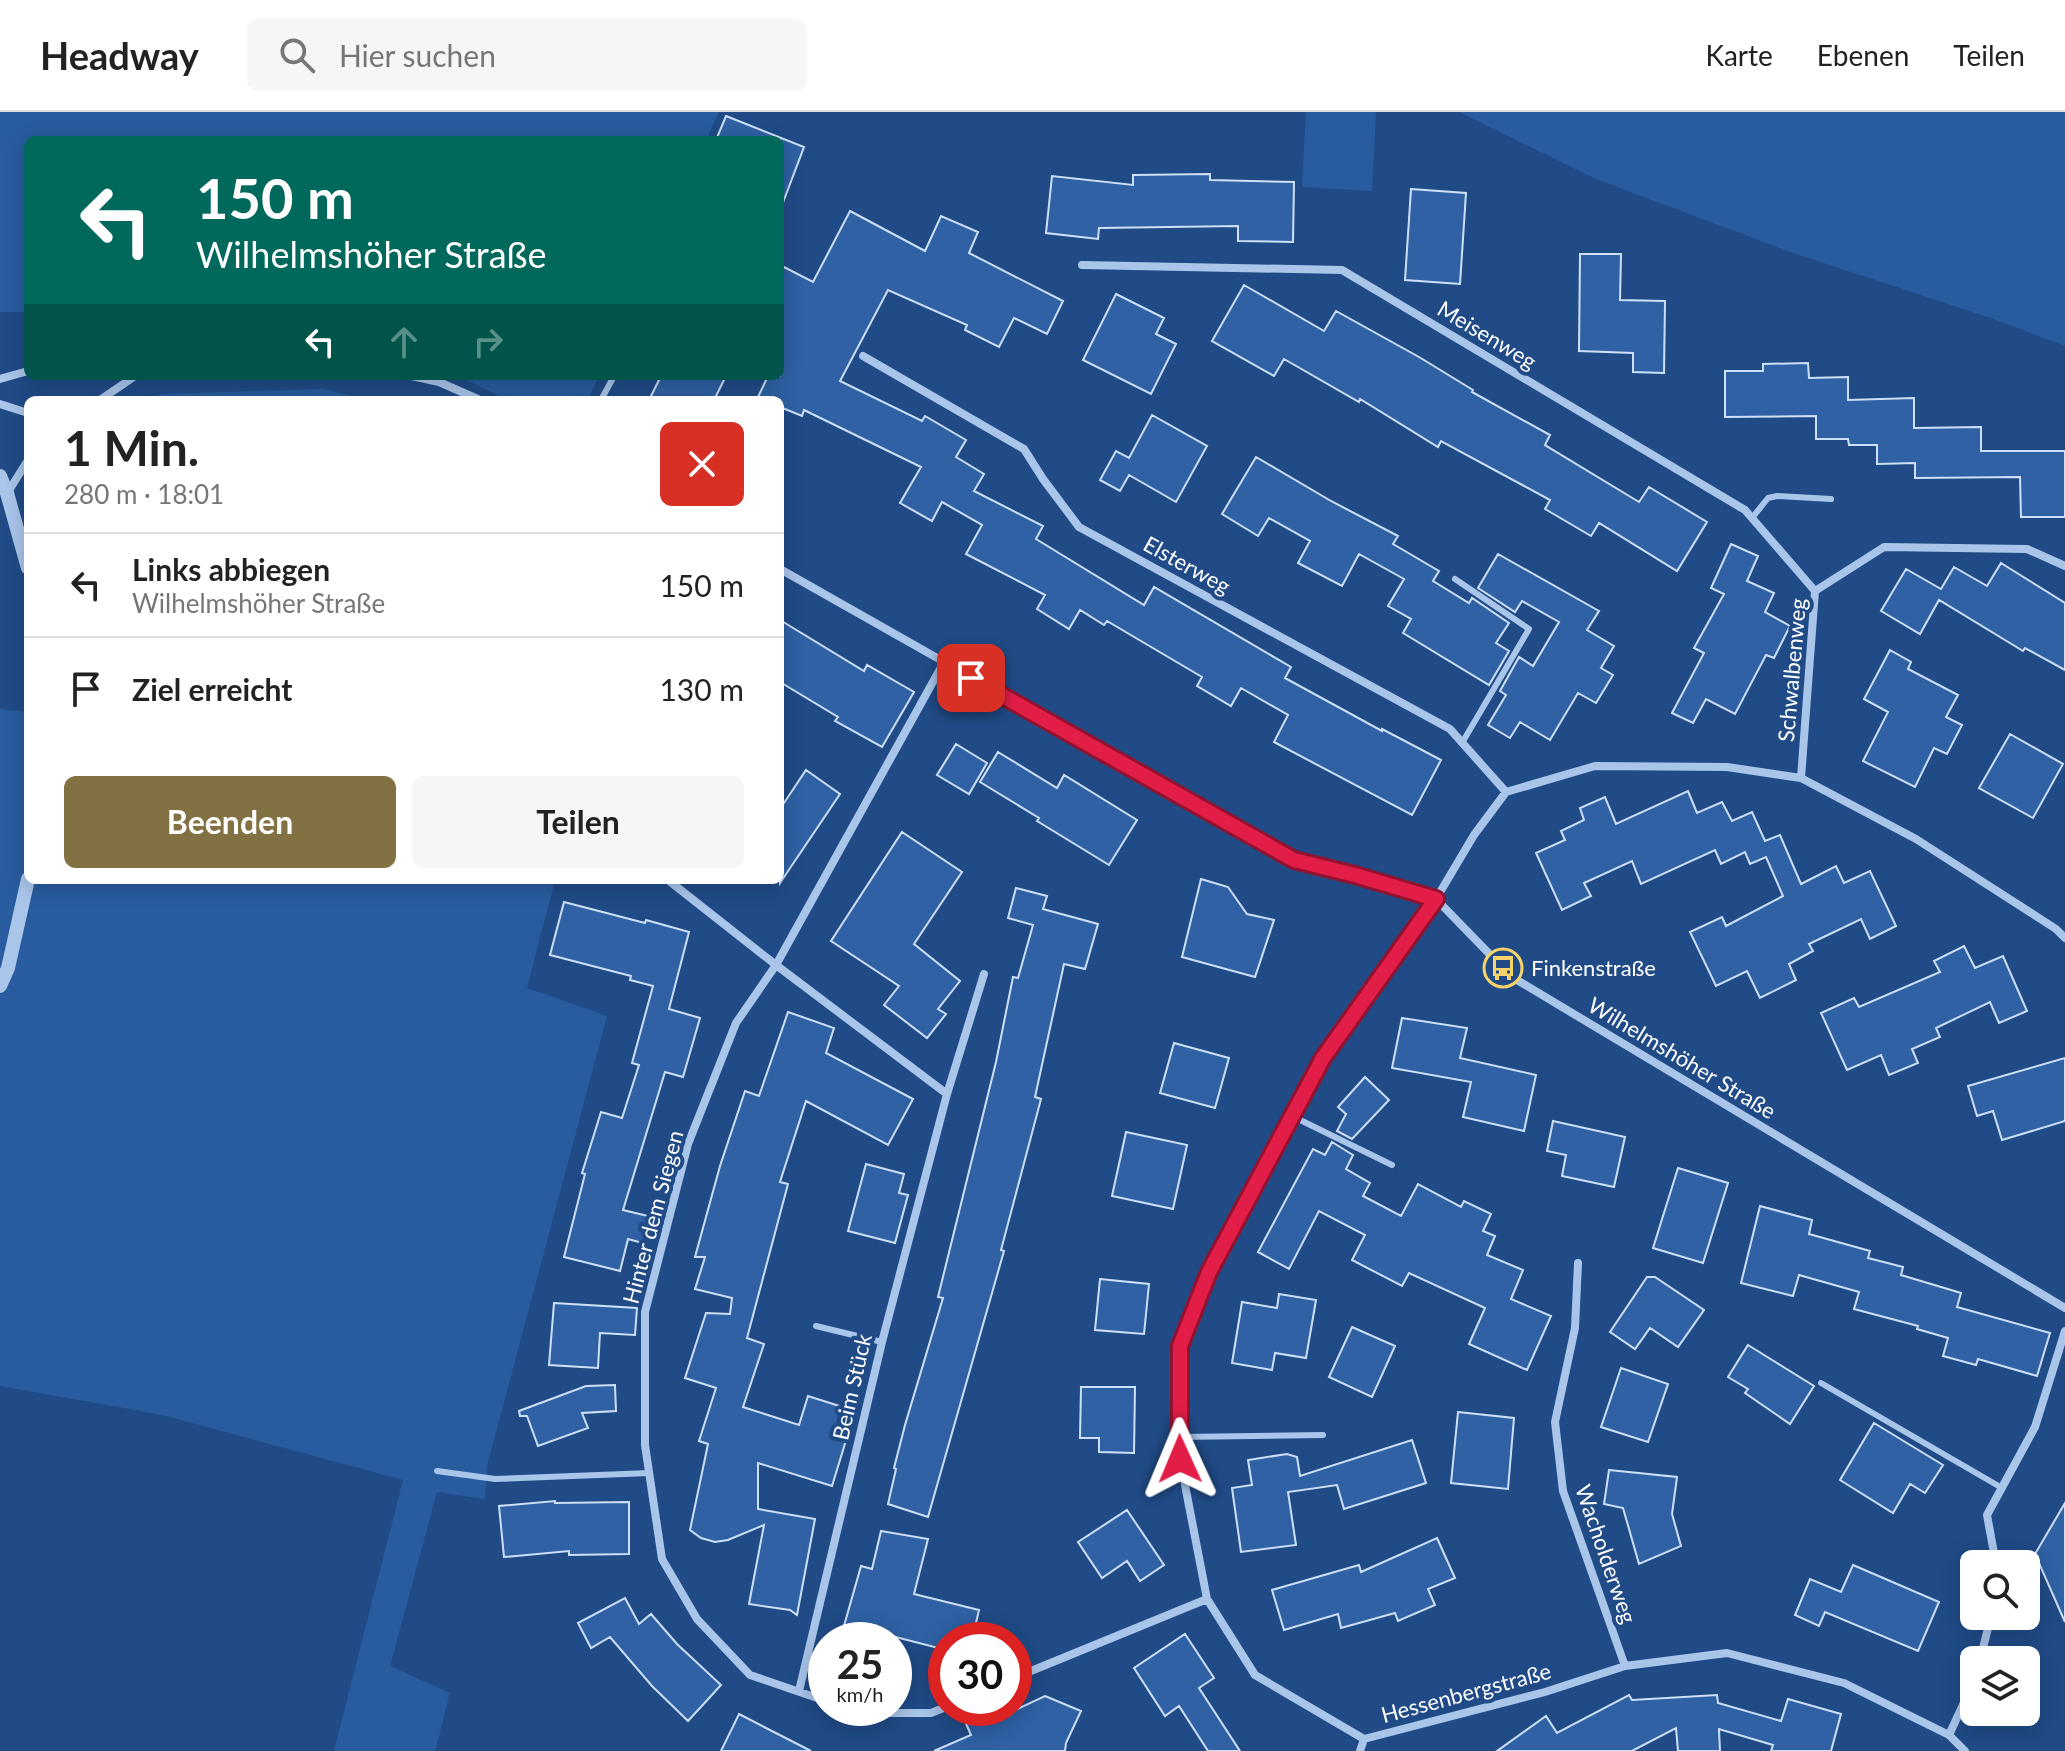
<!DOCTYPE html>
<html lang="de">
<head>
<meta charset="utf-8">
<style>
  body { margin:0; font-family:Lato,sans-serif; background:#f6f6f6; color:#222; height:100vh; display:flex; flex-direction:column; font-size:30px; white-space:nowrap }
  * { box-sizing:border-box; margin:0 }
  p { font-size:26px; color:#767676 }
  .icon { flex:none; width:44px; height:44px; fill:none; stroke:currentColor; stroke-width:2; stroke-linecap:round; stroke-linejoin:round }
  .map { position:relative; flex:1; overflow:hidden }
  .panel { position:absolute; left:24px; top:284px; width:760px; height:488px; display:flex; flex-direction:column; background:#fff; border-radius:12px; box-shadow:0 4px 20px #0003 }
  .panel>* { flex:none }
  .banner { position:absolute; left:24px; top:24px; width:760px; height:244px; border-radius:12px; box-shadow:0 4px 20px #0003; background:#00695c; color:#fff; overflow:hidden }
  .tools { position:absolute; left:1960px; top:1438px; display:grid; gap:16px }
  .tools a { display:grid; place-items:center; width:80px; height:80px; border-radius:12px; background:#fff; box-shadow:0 4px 20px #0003; font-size:40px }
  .speed { position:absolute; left:808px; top:1510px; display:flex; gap:16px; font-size:40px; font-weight:700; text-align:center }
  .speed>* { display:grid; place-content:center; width:104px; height:104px; border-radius:50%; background:#fff; box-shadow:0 4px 20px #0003; line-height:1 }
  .speed small { font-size:20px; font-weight:400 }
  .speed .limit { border:12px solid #d22; background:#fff; color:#111 }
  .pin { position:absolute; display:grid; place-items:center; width:68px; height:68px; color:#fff; margin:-34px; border-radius:16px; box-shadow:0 4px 12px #0006 }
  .me { position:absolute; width:88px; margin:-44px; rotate:359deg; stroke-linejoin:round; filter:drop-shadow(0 0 6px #0008) }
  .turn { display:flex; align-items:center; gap:28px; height:168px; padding:0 40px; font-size:36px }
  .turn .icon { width:104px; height:104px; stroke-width:2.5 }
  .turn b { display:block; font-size:56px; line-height:68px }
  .lanes { display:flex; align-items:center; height:76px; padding:0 40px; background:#0003; justify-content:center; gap:40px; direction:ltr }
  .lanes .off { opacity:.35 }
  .round { display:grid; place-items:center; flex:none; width:84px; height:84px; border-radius:12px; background:#f6f6f6 }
  .headline { display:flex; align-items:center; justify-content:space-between; height:136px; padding:0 40px }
  h1 { font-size:48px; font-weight:700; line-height:60px }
  .button { display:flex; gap:16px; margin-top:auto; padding:16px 40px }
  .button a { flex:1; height:92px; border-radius:12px; background:#827142; color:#fff; font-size:32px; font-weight:700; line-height:92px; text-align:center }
  .button a+a { background:#f6f6f6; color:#222 }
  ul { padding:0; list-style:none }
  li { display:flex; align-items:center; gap:24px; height:104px; padding:0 40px; border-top:2px solid #e0e0e0 }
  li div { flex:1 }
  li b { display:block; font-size:30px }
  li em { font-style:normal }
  header { display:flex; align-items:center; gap:48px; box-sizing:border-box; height:112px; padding:0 40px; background:#fff; border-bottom:2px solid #e0e0e0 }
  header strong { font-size:38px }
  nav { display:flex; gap:44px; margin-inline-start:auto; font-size:28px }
  .search { width:560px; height:72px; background:#f6f6f6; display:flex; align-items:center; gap:20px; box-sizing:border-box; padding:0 28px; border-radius:12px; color:#767676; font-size:30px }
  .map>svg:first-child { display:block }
  .green { fill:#295c9f }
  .building { fill:#2f61a4; stroke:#cee0f8; stroke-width:2 }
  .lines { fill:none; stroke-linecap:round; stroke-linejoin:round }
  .service { stroke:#a9c5ea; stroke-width:6 }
  .minor { stroke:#a9c5ea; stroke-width:8 }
  .tertiary { stroke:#a9c5ea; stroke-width:14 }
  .route-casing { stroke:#92132f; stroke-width:20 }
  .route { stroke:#e11d48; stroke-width:14 }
  .labels { text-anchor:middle; stroke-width:8; stroke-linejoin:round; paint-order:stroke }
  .street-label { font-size:22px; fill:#fff; stroke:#204b87 }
  .poi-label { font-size:22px; fill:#fff; stroke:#204b87; text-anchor:start }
</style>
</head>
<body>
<header>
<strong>Headway</strong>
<div class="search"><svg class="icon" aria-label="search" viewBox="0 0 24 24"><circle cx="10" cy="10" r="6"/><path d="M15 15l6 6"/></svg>Hier suchen</div>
<nav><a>Karte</a><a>Ebenen</a><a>Teilen</a></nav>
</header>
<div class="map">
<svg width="2065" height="1639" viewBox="0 0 2065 1639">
  <rect width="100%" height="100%" fill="#204b87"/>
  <path class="green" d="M 0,0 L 719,0 L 706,28 L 28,28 L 28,200 L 0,200 Z
    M 1306,0 L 1376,0 L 1372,79 L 1302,75 Z
    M 1459,0 L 2065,0 L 2065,234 L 1991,206 L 1793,141 L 1596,67 Z
    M 458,264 L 599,264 L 588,288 L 508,288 Z
    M 324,277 L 368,288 L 147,288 L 161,282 Z
    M 0,597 L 28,600 L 28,768 L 555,768 L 527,876 L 607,904 L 487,1354 L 485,1387 L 437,1380 L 390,1554 L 450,1581 L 435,1639 L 334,1639 L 403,1368 L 163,1303 L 0,1274 Z"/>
  <path class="building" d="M 726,4 L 804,35 L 782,93 L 780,92 L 780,28 L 716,28 Z
    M 1210,62 L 1210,68 L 1294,70 L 1293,130 L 1238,129 L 1238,114 L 1099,116 L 1098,127 L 1046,121 L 1052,64 L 1133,73 L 1133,63 Z
    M 1411,77 L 1466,81 L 1460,172 L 1405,168 Z
    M 850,99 L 925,139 L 941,104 L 978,120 L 969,141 L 1063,189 L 1047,222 L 1014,206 L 999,235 L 965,218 L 967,213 L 888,178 L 840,269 L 922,309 L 925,304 L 966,328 L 956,345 L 984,362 L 974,379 L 1043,414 L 1036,427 L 1144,493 L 1154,475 L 1291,555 L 1285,566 L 1382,619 L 1382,617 L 1441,648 L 1412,703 L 1274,630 L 1288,603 L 1241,576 L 1231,594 L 1197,574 L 1202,565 L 1107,509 L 1104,513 L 1080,498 L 1069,517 L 1037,497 L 1045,483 L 966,442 L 982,413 L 942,390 L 932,409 L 900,391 L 921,355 L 804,298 L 802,304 L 780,295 L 780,288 L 764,288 L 758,285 L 768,264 L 780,264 L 780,153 L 813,170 Z
    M 1580,142 L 1621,142 L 1620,188 L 1665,189 L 1664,261 L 1633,260 L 1633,241 L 1579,239 Z
    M 1244,173 L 1324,219 L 1336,199 L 1419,245 L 1473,278 L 1472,280 L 1550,323 L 1545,333 L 1639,390 L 1649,375 L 1707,410 L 1677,459 L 1599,411 L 1591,424 L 1545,397 L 1550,388 L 1441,329 L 1438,335 L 1360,287 L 1359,290 L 1284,247 L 1274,264 L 1212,229 Z
    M 1116,182 L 1164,206 L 1156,222 L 1176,232 L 1151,282 L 1083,248 Z
    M 1808,251 L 1809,266 L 1848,265 L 1848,288 L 1914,286 L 1914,316 L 1981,315 L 1981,339 L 2065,339 L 2065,405 L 2021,405 L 2020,365 L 1915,366 L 1915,351 L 1877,352 L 1877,333 L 1849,333 L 1848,327 L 1816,327 L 1816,304 L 1725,305 L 1725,259 L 1763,259 L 1763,252 Z
    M 661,264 L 726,264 L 714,288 L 649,288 Z
    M 1152,303 L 1207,334 L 1176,390 L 1129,363 L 1120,379 L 1100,368 L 1116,339 L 1129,346 Z
    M 1256,345 L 1331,389 L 1398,424 L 1393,432 L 1439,459 L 1433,469 L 1469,491 L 1472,486 L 1509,511 L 1496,531 L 1509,539 L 1489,573 L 1403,521 L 1411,507 L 1388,494 L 1404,467 L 1359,442 L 1342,474 L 1298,451 L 1310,429 L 1269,406 L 1258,424 L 1222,402 Z
    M 1731,432 L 1758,444 L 1747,469 L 1774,481 L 1765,500 L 1790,514 L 1774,546 L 1766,543 L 1735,602 L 1706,587 L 1693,611 L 1672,601 L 1704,541 L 1694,536 L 1724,482 L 1711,476 Z
    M 1498,442 L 1599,499 L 1587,518 L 1614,534 L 1601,556 L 1613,563 L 1596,591 L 1578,581 L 1550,628 L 1520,610 L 1510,626 L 1488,613 L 1506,583 L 1500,579 L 1519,545 L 1533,554 L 1559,510 L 1522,489 L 1515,500 L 1478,476 Z
    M 2001,451 L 2065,491 L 2065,558 L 2025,536 L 2023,539 L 1939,488 L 1920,522 L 1881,499 L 1906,457 L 1941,477 L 1954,455 L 1987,474 Z
    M 780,508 L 864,559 L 867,553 L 914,580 L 882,635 L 835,609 L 838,605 L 780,570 Z
    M 1890,538 L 1911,550 L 1908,557 L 1958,583 L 1946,605 L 1962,613 L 1947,642 L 1934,636 L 1915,675 L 1863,649 L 1888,600 L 1864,587 Z
    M 2010,622 L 2063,652 L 2033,706 L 1979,676 Z
    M 956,632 L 987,651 L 969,682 L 937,663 Z
    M 998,640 L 1057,676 L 1064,663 L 1137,708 L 1109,753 L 1037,709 L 1039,706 L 980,670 Z
    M 806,658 L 840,682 L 780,771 L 780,697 Z
    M 1688,679 L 1697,701 L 1722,690 L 1732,709 L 1752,700 L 1765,729 L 1780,723 L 1801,772 L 1836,754 L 1844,771 L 1870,759 L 1896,814 L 1870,827 L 1861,807 L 1809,832 L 1813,839 L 1789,852 L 1796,868 L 1760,886 L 1747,859 L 1716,874 L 1690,820 L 1722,805 L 1726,814 L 1783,784 L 1766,745 L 1750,752 L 1745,740 L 1721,752 L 1715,738 L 1641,772 L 1632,749 L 1584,771 L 1591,784 L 1562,798 L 1536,741 L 1565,728 L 1561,719 L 1584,708 L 1580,696 L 1605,685 L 1616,712 Z
    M 902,720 L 962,760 L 914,832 L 960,869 L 938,897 L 946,902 L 927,926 L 884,893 L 899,874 L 831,829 Z
    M 1201,767 L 1228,775 L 1247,802 L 1274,808 L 1255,865 L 1182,845 Z
    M 1016,776 L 1047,784 L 1043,797 L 1098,812 L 1085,857 L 1064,852 L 1035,985 L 1041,987 L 1001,1138 L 1004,1139 L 928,1405 L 888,1392 L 896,1357 L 894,1356 L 905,1313 L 943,1186 L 938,1185 L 996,950 L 1013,865 L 1018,866 L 1033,813 L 1008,806 Z
    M 564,790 L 645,811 L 646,808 L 689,820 L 669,897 L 700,906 L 683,965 L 665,960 L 623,1098 L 652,1105 L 646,1132 L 628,1127 L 620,1159 L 564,1145 L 585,1062 L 582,1061 L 601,1000 L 622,1006 L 639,953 L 632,951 L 653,874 L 630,868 L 631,864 L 550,843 Z
    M 1964,834 L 1975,856 L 2003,844 L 2027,899 L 1999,911 L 1990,890 L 1936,916 L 1940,925 L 1912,937 L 1918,951 L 1889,963 L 1881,943 L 1847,958 L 1821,901 L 1854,886 L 1859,895 L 1940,860 L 1934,849 Z
    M 788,900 L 834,916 L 826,941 L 913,987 L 888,1033 L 806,989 L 780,1070 L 788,1072 L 747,1226 L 764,1232 L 743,1295 L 799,1313 L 808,1284 L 855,1299 L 832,1374 L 758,1351 L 758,1397 L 815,1407 L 797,1503 L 790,1498 L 749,1492 L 764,1413 L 728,1428 L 715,1430 L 701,1426 L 690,1418 L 708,1332 L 699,1329 L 716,1276 L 685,1266 L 706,1201 L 730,1202 L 732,1186 L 695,1177 L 705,1145 L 695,1145 L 720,1054 L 745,979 L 759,984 Z
    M 1402,906 L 1467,916 L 1460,946 L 1536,963 L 1524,1019 L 1463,1005 L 1471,970 L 1392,956 Z
    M 1174,931 L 1229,946 L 1215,996 L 1160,981 Z
    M 2065,946 L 2065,1009 L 2002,1028 L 1993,999 L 1977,1004 L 1968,974 Z
    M 1365,965 L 1389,988 L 1352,1027 L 1337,1019 L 1346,1002 L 1338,995 Z
    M 1553,1009 L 1625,1025 L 1614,1075 L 1562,1064 L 1566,1043 L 1547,1039 Z
    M 1126,1020 L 1187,1033 L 1173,1097 L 1112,1084 Z
    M 1332,1030 L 1353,1043 L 1346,1057 L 1370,1071 L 1363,1084 L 1401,1104 L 1418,1072 L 1461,1095 L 1464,1089 L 1491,1102 L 1483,1119 L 1495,1124 L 1487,1143 L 1523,1158 L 1511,1187 L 1551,1204 L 1527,1258 L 1469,1232 L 1485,1196 L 1409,1161 L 1402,1174 L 1352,1148 L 1365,1123 L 1319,1099 L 1289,1157 L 1258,1140 L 1313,1037 L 1325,1043 Z
    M 866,1052 L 904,1062 L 899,1081 L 908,1083 L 895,1131 L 848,1119 Z
    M 1678,1056 L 1728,1071 L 1703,1151 L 1653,1136 Z
    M 1760,1094 L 1812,1108 L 1809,1122 L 1870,1139 L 1868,1146 L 1903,1155 L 1901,1163 L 1961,1181 L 1957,1195 L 2050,1221 L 2037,1264 L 1978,1247 L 1976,1253 L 1943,1244 L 1948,1226 L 1917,1217 L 1918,1214 L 1854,1197 L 1859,1180 L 1799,1163 L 1793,1184 L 1741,1171 Z
    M 1647,1165 L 1655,1165 L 1704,1198 L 1678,1235 L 1650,1216 L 1635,1237 L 1610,1220 Z
    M 1100,1167 L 1149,1172 L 1144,1222 L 1095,1218 Z
    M 1279,1182 L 1316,1188 L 1306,1246 L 1275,1241 L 1272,1258 L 1232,1251 L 1242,1190 L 1277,1196 Z
    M 554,1191 L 637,1196 L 635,1223 L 600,1221 L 598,1256 L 549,1253 Z
    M 1352,1215 L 1395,1234 L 1372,1285 L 1329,1265 Z
    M 1748,1233 L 1814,1274 L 1790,1312 L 1745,1281 L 1748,1277 L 1728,1265 Z
    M 1621,1256 L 1668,1272 L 1648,1330 L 1601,1315 Z
    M 615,1273 L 616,1299 L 582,1301 L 588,1316 L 538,1334 L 527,1304 L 520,1304 L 519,1299 L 586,1274 Z
    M 1081,1275 L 1135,1275 L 1134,1341 L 1099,1340 L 1099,1326 L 1080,1326 Z
    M 1458,1300 L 1514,1306 L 1508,1377 L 1451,1371 Z
    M 1874,1311 L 1943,1353 L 1925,1381 L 1910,1372 L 1893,1401 L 1840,1368 Z
    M 1412,1328 L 1426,1371 L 1344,1397 L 1337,1373 L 1288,1380 L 1296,1433 L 1241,1440 L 1232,1376 L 1252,1373 L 1248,1348 L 1287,1342 L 1297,1345 L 1300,1364 Z
    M 1609,1358 L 1677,1365 L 1672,1402 L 1681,1434 L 1639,1452 L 1623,1396 L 1604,1392 Z
    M 555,1389 L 555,1391 L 629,1390 L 629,1442 L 569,1443 L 569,1439 L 504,1445 L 499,1394 Z
    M 2065,1391 L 2065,1510 L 2035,1442 Z
    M 1127,1398 L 1164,1453 L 1140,1469 L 1127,1449 L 1102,1466 L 1078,1430 Z
    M 881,1419 L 928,1427 L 914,1482 L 979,1498 L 972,1528 L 946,1528 L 946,1538 L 880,1521 L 878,1528 L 840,1528 L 861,1454 L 872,1457 Z
    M 1437,1426 L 1455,1466 L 1428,1477 L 1435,1493 L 1398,1509 L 1395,1501 L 1341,1516 L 1338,1502 L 1284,1518 L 1272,1478 L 1359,1453 L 1361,1460 Z
    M 1853,1453 L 1939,1490 L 1918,1539 L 1825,1500 L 1819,1514 L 1795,1503 L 1810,1467 L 1841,1480 Z
    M 625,1486 L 639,1512 L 651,1502 L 677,1532 L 721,1573 L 688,1609 L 652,1574 L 610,1525 L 591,1536 L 578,1511 Z
    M 1185,1522 L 1214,1566 L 1199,1576 L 1240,1639 L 1208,1639 L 1179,1594 L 1165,1604 L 1134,1556 Z
    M 1629,1583 L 1632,1588 L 1717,1583 L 1718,1591 L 1781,1609 L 1788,1587 L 1841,1602 L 1831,1639 L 1771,1639 L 1773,1633 L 1719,1617 L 1720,1639 L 1678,1639 L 1676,1616 L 1632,1639 L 1497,1639 L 1546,1604 L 1557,1621 Z
    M 1045,1584 L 1081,1599 L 1066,1631 L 1065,1639 L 934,1639 L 971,1623 L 964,1607 L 992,1596 L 996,1607 Z
    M 739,1602 L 766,1616 L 811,1639 L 721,1639 Z"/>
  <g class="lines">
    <path class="service" d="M 601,288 L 614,264
      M 1752,406 L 1768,386 L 1777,384 L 1831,387
      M 1455,467 L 1529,517 L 1462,631
      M 1292,1004 L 1392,1053
      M 816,1214 L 882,1230
      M 1821,1271 L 2002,1376
      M 1179,1325 L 1323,1323
      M 437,1359 L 495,1367 L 650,1361"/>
    <path class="minor" d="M 1082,153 L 1342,158 L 1745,398 L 1815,479
      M 863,244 L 1024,337 L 1043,367 L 1079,415 L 1450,617 L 1506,680
      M 412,264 L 439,270 L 480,288
      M 0,267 L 28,259
      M 100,288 L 135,264
      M 0,292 L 28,301
      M 8,380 L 28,348
      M 780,457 L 1294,748 L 1355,763 L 1436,787 L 1503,856 L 1517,868 L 2065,1196
      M 1801,666 L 1815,479 L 1884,435 L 2027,437 L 2065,454
      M 668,768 L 776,853 L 947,982 L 882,1230 L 799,1579
      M 947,982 L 984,862
      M 1578,1151 L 1575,1216 L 1555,1310 L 1563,1379 L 1625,1554
      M 1996,1452 L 1987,1403 L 2035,1315 L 2065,1219
      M 1980,1548 L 1991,1504
      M 1014,1566 L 1207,1487
      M 826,1589 L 750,1563 L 697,1507 L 662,1447 L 645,1333 L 645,1200 L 688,1032 L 736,911 L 776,853 L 944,550
      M 846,1596 L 859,1601 L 931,1601 L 946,1595
      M 1949,1623 L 1974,1569
      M 1360,1639 L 1364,1627
      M 1965,1639 L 1949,1623 L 1844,1571 L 1727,1541 L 1625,1554 L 1545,1580 L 1364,1627 L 1255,1563 L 1207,1487 L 1180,1347 L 1180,1234 L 1209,1160 L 1323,946 L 1436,787 L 1474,723 L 1506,680 L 1595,654 L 1727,655 L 1801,666 L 1916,727 L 2056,817 L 2065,826"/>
    <path class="tertiary" d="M 0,364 L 7,381 L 28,456
      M 0,874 L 8,856 L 28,767"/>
  </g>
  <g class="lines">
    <defs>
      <path id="route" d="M 971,566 L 1294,748 L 1355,763 L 1436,787 L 1323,946 L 1209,1160 L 1180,1234 L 1180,1347"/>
    </defs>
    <use href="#route" class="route-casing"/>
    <use href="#route" class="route"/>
  </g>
  <defs>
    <symbol id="bus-ring" viewBox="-11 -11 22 22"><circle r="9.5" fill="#204b87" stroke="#f8d26a" stroke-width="1.5"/><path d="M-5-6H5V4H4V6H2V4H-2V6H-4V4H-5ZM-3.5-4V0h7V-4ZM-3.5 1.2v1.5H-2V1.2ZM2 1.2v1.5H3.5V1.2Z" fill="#f8d26a"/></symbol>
  </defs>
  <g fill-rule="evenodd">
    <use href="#bus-ring" x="1481" y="834" width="44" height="44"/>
  </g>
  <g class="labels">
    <g class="street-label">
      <text transform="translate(1487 223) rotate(31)" y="8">Meisenweg</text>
      <text transform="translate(1187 453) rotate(29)" y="8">Elsterweg</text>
      <text transform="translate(1792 558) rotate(-85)" y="8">Schwalbenweg</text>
      <text transform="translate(1682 946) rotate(31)" y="8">Wilhelmshöher Straße</text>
      <text transform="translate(653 1105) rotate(-75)" y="8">Hinter dem Siegen</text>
      <text transform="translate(852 1275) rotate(-77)" y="8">Beim Stück</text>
      <text transform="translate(1606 1442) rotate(71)" y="8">Wacholderweg</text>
      <text transform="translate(1466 1581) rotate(-15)" y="8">Hessenbergstraße</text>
    </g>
    <g class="poi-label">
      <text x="1531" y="864">Finkenstraße</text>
    </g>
  </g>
</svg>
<div class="tools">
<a><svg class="icon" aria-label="search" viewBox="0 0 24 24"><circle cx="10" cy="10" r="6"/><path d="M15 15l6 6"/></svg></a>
<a><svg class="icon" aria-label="layers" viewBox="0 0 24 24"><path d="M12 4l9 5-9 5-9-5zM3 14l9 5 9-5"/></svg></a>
</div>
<div class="speed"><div>25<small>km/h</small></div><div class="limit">30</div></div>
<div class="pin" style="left:971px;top:566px;background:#d93025"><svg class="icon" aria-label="arrive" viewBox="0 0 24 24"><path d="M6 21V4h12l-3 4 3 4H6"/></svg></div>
<svg class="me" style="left:1180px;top:1347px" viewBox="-20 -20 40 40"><path d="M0-17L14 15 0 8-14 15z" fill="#e11d48" stroke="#fff" stroke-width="4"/></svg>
<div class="banner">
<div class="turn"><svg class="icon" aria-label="left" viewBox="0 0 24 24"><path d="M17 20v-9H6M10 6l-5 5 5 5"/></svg><div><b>150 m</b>Wilhelmshöher Straße</div></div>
<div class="lanes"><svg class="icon" aria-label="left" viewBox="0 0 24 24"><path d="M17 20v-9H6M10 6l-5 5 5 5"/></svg><svg class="icon off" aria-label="ahead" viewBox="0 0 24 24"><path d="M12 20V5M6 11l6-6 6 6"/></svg><svg class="icon off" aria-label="right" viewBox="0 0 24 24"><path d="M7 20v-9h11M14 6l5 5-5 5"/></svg></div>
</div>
<section class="panel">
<div class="headline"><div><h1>1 Min.</h1><p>280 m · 18:01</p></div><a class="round" style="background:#d93025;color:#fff"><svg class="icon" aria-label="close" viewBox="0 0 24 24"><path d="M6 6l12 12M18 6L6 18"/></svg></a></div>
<ul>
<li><svg class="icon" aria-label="left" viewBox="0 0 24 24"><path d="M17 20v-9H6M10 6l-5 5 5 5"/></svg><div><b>Links abbiegen</b><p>Wilhelmshöher Straße</p></div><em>150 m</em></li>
<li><svg class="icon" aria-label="arrive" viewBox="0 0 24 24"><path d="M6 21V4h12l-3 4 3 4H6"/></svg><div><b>Ziel erreicht</b></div><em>130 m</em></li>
</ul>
<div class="button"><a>Beenden</a><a>Teilen</a></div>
</section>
</div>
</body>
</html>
